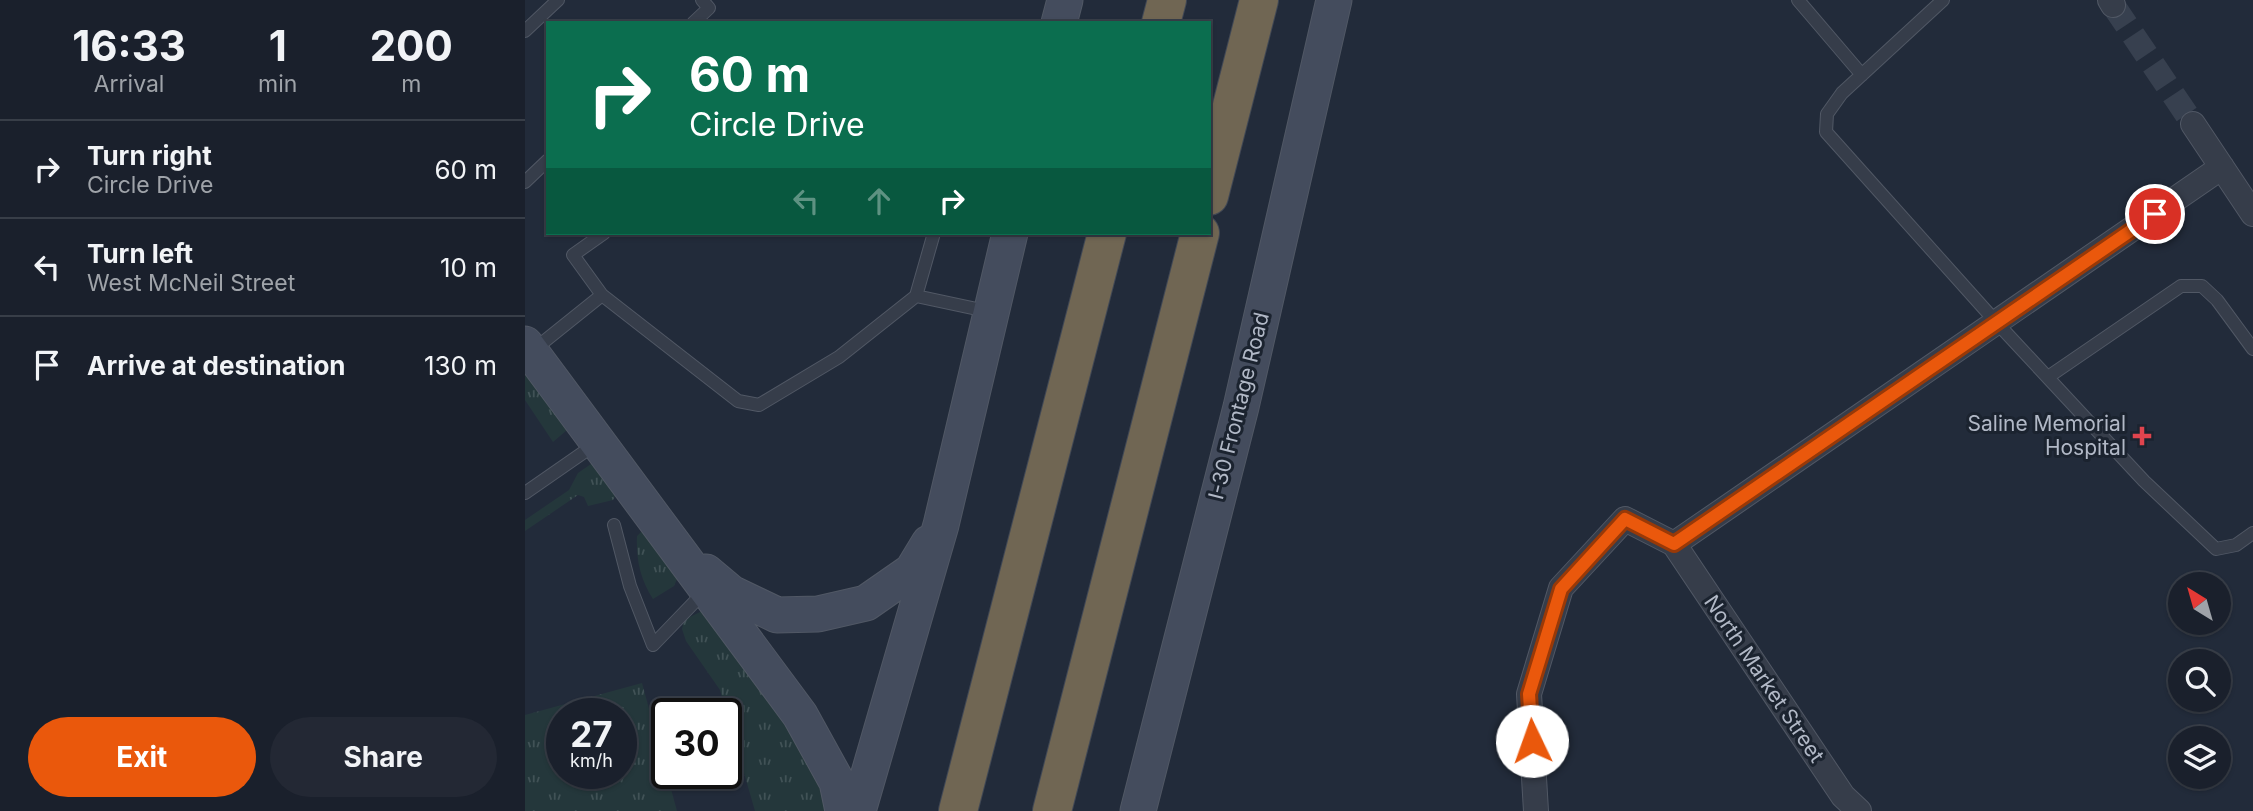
<!DOCTYPE html>
<html lang="en">
<head>
<meta charset="utf-8">
<style>
  body { margin:0; font-family:Inter,sans-serif; background:#232834; color:#f1f3f6; height:100vh; display:flex; flex-direction:column; font-size:26px; white-space:nowrap }
  * { box-sizing:border-box; margin:0 }
  p { font-size:23px; color:#9fa3a9 }
  .icon { flex:none; width:38px; height:38px; fill:none; stroke:currentColor; stroke-width:2; stroke-linecap:round; stroke-linejoin:round }
  .map { position:relative; flex:1; overflow:hidden }
  .sheet { display:flex; flex-direction:column; background:#1a202c; width:525px }
  .sheet>* { flex:none }
  .hud { position:absolute; left:21px; top:21px; width:665px; height:214px; border-radius:0px; box-shadow:0 2px 5px #0004,0 0 0 2px #383e48; background:#0b6e4f; color:#fff; overflow:hidden }
  .needle { width:46px; rotate:323deg }
  .controls { position:absolute; left:1643px; top:572px; display:grid; gap:14px }
  .controls a { display:grid; place-items:center; width:63px; height:63px; border-radius:50%; background:#1a202c; box-shadow:0 2px 5px #0004,0 0 0 2px #383e48; font-size:35px }
  .speed { position:absolute; left:21px; top:698px; display:flex; gap:14px; font-size:35px; font-weight:700; text-align:center }
  .speed>* { display:grid; place-content:center; width:91px; height:91px; border-radius:50%; background:#1a202c; box-shadow:0 2px 5px #0004,0 0 0 2px #383e48; line-height:1 }
  .speed small { font-size:18px; font-weight:400 }
  .speed .limit { border:4px solid #111; border-radius:10px; background:#fff; color:#111 }
  .pin { position:absolute; display:grid; place-items:center; width:60px; height:60px; color:#fff; margin:-30px; border:4px solid #fff; border-radius:50%; box-shadow:0 2px 7px #0007 }
  .me { position:absolute; width:77px; margin:-38px; rotate:357deg; stroke-linejoin:round; filter:drop-shadow(0 0 5px #0008) }
  .turn { display:flex; align-items:center; gap:24px; height:147px; padding:0 28px; font-size:32px }
  .turn .icon { width:91px; height:91px; stroke-width:2.5 }
  .turn b { display:block; font-size:49px; line-height:60px }
  .lanes { display:flex; align-items:center; height:66px; padding:0 28px; background:#0003; justify-content:center; gap:35px; direction:ltr }
  .lanes .off { opacity:.35 }
  .eta { display:flex; justify-content:space-evenly; align-items:center; height:119px; text-align:center }
  .eta b { font-size:42px; font-weight:700; line-height:49px }
  .cta { display:flex; gap:14px; margin-top:auto; padding:14px 28px }
  .cta a { flex:1; height:80px; border-radius:42px; background:#ea580c; color:#fff; font-size:28px; font-weight:700; line-height:80px; text-align:center }
  .cta a+a { background:#232834; color:#f1f3f6 }
  ul { padding:0; list-style:none }
  li { display:flex; align-items:center; gap:21px; height:98px; padding:0 28px; border-top:2px solid #383e48 }
  li div { flex:1 }
  li b { display:block; font-size:26px }
  li em { font-style:normal }
  main { display:flex; flex:1; min-height:0 }
  .map>svg:first-child { display:block }
  .grass { fill:url(#grass-tufts); fill-rule:evenodd }
  .lines { fill:none; stroke-linecap:round; stroke-linejoin:round }
  .street-tunnel { stroke:#37404f; stroke-width:24; stroke-dasharray:24 12; stroke-linecap:butt }
  .lane-casing { stroke:#515865; stroke-width:14 }
  .street-casing { stroke:#515865; stroke-width:26 }
  .secondary-casing { stroke:#515865; stroke-width:37 }
  .highway-casing { stroke:#414855; stroke-width:40 }
  .lane { stroke:#363d4a; stroke-width:12 }
  .street { stroke:#363d4a; stroke-width:24 }
  .secondary { stroke:#444c5d; stroke-width:35 }
  .highway { stroke:#706653; stroke-width:38 }
  .route-casing { stroke:#983908; stroke-width:18 }
  .route { stroke:#ea580c; stroke-width:12 }
  .health-dot { fill:#e0444e; stroke:#1b232f; stroke-width:2.5 }
  .labels { text-anchor:middle; stroke-width:6; stroke-linejoin:round; paint-order:stroke }
  .street-label { font-size:21px; fill:#b1b8c6; stroke:#1b232f }
  .poi-label { font-size:21px; fill:#b1b8c6; stroke:#1b232f; text-anchor:end }
</style>
</head>
<body>
<main>
<section class="sheet">
<div class="eta">
<div><b>16:33</b><p>Arrival</p></div>
<div><b>1</b><p>min</p></div>
<div><b>200</b><p>m</p></div>
</div>
<ul>
<li><svg class="icon" aria-label="right" viewBox="0 0 24 24"><path d="M7 20v-9h11M14 6l5 5-5 5"/></svg><div><b>Turn right</b><p>Circle Drive</p></div><em>60 m</em></li>
<li><svg class="icon" aria-label="left" viewBox="0 0 24 24"><path d="M17 20v-9H6M10 6l-5 5 5 5"/></svg><div><b>Turn left</b><p>West McNeil Street</p></div><em>10 m</em></li>
<li><svg class="icon" aria-label="arrive" viewBox="0 0 24 24"><path d="M6 21V4h12l-3 4 3 4H6"/></svg><div><b>Arrive at destination</b></div><em>130 m</em></li>
</ul>
<div class="cta"><a>Exit</a><a>Share</a></div>
</section>
<div class="map">
<svg width="1728" height="811" viewBox="0 0 1728 811">
  <defs>
    <pattern id="grass-tufts" width="24" height="20" patternUnits="userSpaceOnUse" patternTransform="scale(1.75)"><rect width="24" height="20" fill="#24373b"/><path d="M3 7l-1-3M5 7V3M7 7l1-3M15 17l-1-3M17 17v-4M19 17l1-3" fill="none" stroke="#415256"/></pattern>
  </defs>
  <rect width="100%" height="100%" fill="#222b3a"/>
  <path class="grass" d="M 0,350 L 48,418 L 42,430 L 28,442 L 0,400 Z
    M 79,463 L 96,486 L 88,500 L 63,506 L 59,497 L 53,495 L 0,531 L 0,520 L 44,490 L 53,473 L 66,464 Z
    M 118,530 L 156,570 L 149,586 L 128,599 C 115,579 111,559 112,536 Z
    M 177,611 L 262,708 L 293,781 L 302,811 L 230,811 L 195,690 L 161,641 L 157,629 L 159,620 Z
    M 117,683 L 152,811 L 0,811 L 0,715 ZM 96,714 L 96,774 L 37,774 L 37,714 Z"/>
  <g class="lines">
    <path class="street-tunnel" d="M 1588,5 L 1668,124"/>
    <defs>
      <path id="lane" d="M 1273,0 L 1337,75
        M 1418,0 L 1317,93 L 1302,114 L 1301,132 L 1472,323 L 1619,481 L 1691,549 L 1711,545 L 1728,533
        M 168,23 L 184,8 L 177,0
        M 0,31 L 33,0
        M 0,182 L 23,160
        M 79,233 L 48,255 L 77,295 L 213,401 L 234,405 L 314,357 L 391,296 L 409,233
        M 391,296 L 466,312
        M 6,352 L 77,295
        M 1523,377 L 1656,286 L 1677,286 L 1692,300 L 1728,349
        M 0,493 L 72,443
        M 89,525 L 105,586 L 128,645 L 181,590"/>
      <path id="street" d="M 1585,0 L 1588,5
        M 1668,124 L 1728,214
        M 1149,544 L 1697,167
        M 1011,811 L 1004,694 L 1036,588 L 1100,519 L 1149,544 L 1318,796 L 1334,811"/>
      <path id="secondary" d="M 534,23 L 540,0
        M 0,344 L 275,715 L 312,782 L 318,811
        M 181,572 L 206,593 L 252,615 L 293,614 L 341,603 L 387,571 L 404,543
        M 333,811 L 416,525 L 485,233
        M 613,811 L 716,407 L 809,0"/>
      <path id="highway" d="M 636,23 L 642,0
        M 684,196 L 734,0
        M 433,811 L 582,233
        M 527,811 L 675,233"/>
    </defs>
    <use href="#lane" class="lane-casing"/>
    <use href="#street" class="street-casing"/>
    <use href="#secondary" class="secondary-casing"/>
    <use href="#highway" class="highway-casing"/>
    <use href="#lane" class="lane"/>
    <use href="#street" class="street"/>
    <use href="#secondary" class="secondary"/>
    <use href="#highway" class="highway"/>
  </g>
  <g class="lines">
    <defs>
      <path id="route" d="M 1007,741 L 1004,694 L 1036,589 L 1100,519 L 1149,544 L 1630,214"/>
    </defs>
    <use href="#route" class="route-casing"/>
    <use href="#route" class="route"/>
  </g>
  <path class="health-dot" d="M1613.5 425.5h7v7h7v7h-7v7h-7v-7h-7v-7h7z"/>
  <g class="labels">
    <g class="street-label">
      <text transform="translate(714 406) rotate(-76)" y="7">I-30 Frontage Road</text>
      <text transform="translate(1239 679) rotate(56)" y="7">North Market Street</text>
    </g>
    <g class="poi-label">
      <text x="1601" y="431">Saline Memorial<tspan x="1601" dy="24">Hospital</tspan></text>
    </g>
  </g>
</svg>
<div class="controls">
<a><svg class="needle" viewBox="-14 -14 28 28"><path d="M0-13l5 13h-10z" fill="#e53935"/><path d="M0 13l5-13h-10z" fill="#9fa3a9"/></svg></a>
<a><svg class="icon" aria-label="search" viewBox="0 0 24 24"><circle cx="10" cy="10" r="6"/><path d="M15 15l6 6"/></svg></a>
<a><svg class="icon" aria-label="layers" viewBox="0 0 24 24"><path d="M12 4l9 5-9 5-9-5zM3 14l9 5 9-5"/></svg></a>
</div>
<div class="speed"><div>27<small>km/h</small></div><div class="limit">30</div></div>
<div class="pin" style="left:1630px;top:214px;background:#d93025"><svg class="icon" aria-label="arrive" viewBox="0 0 24 24"><path d="M6 21V4h12l-3 4 3 4H6"/></svg></div>
<svg class="me" style="left:1007px;top:741px" viewBox="-20 -20 40 40"><circle r="19" fill="#fff"/><path d="M0-13L10 11 0 6-10 11z" fill="#ea580c"/></svg>
<div class="hud">
<div class="turn"><svg class="icon" aria-label="right" viewBox="0 0 24 24"><path d="M7 20v-9h11M14 6l5 5-5 5"/></svg><div><b>60 m</b>Circle Drive</div></div>
<div class="lanes"><svg class="icon off" aria-label="left" viewBox="0 0 24 24"><path d="M17 20v-9H6M10 6l-5 5 5 5"/></svg><svg class="icon off" aria-label="ahead" viewBox="0 0 24 24"><path d="M12 20V5M6 11l6-6 6 6"/></svg><svg class="icon" aria-label="right" viewBox="0 0 24 24"><path d="M7 20v-9h11M14 6l5 5-5 5"/></svg></div>
</div>
</div>
</main>
</body>
</html>
